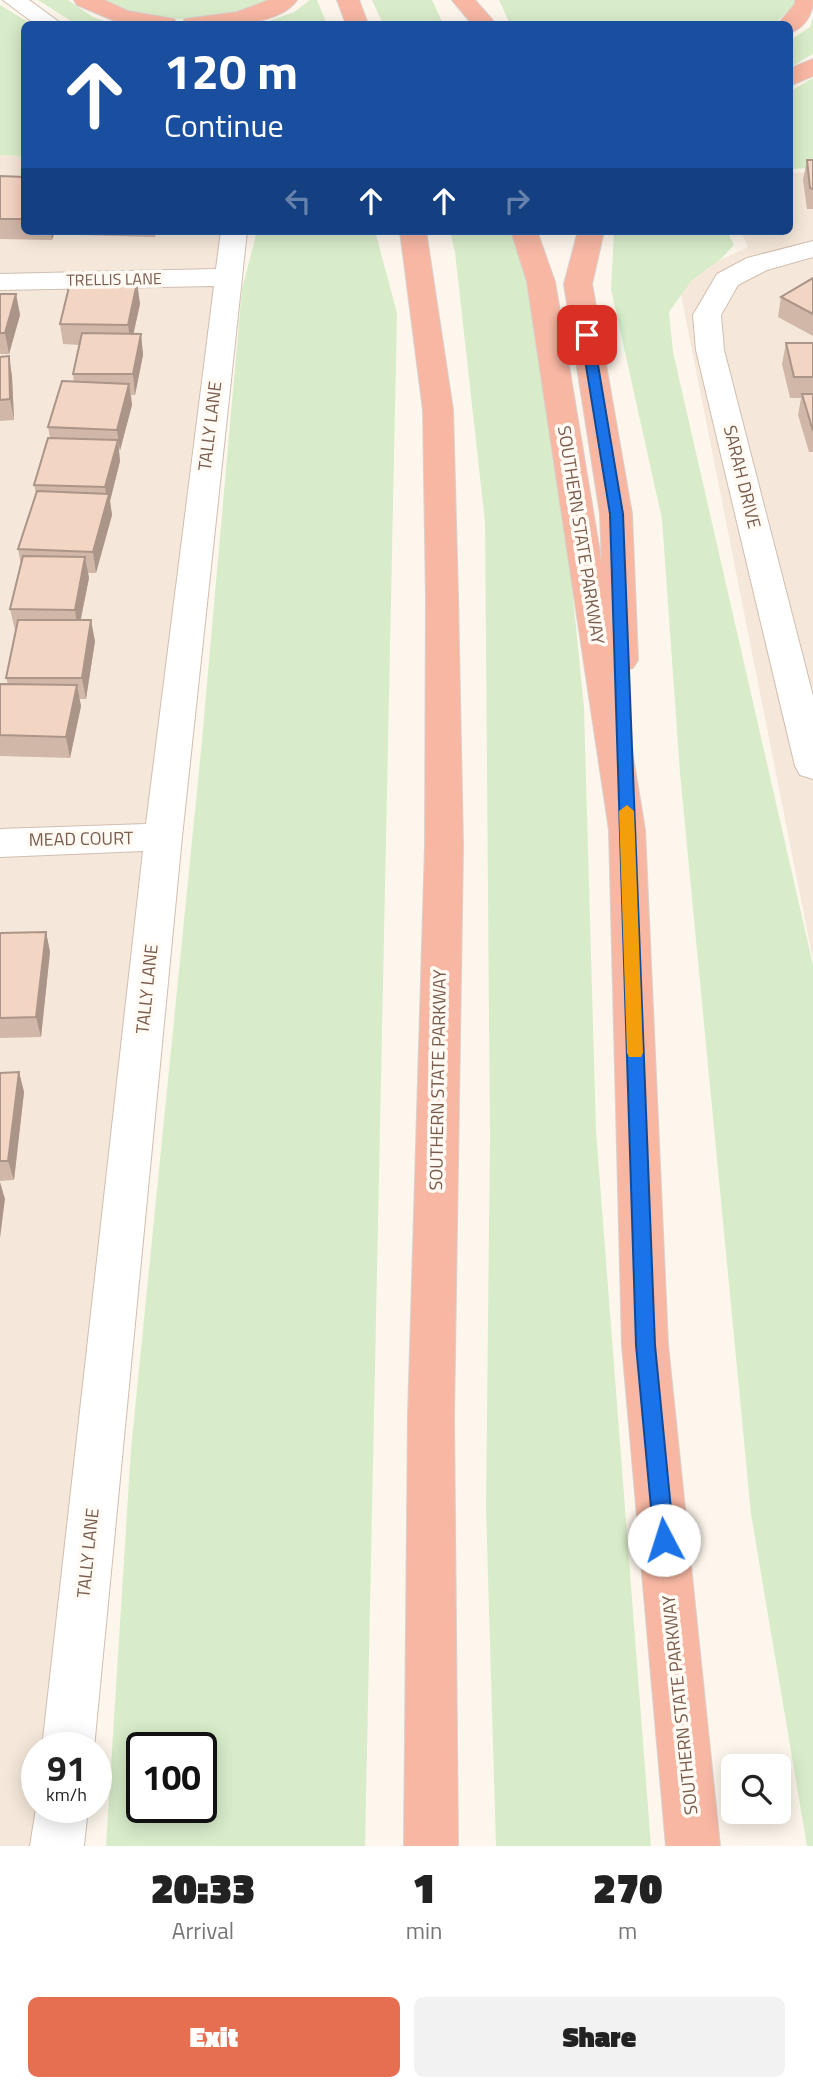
<!DOCTYPE html>
<html lang="en">
<head>
<meta charset="utf-8">
<style>
  body { margin:0; font-family:"Titillium Web",sans-serif; background:#f2f2f2; color:#222; height:100vh; display:flex; flex-direction:column; font-size:26px; white-space:nowrap }
  * { box-sizing:border-box; margin:0 }
  p { font-size:23px; color:#767676 }
  .icon { flex:none; width:38px; height:38px; fill:none; stroke:currentColor; stroke-width:2; stroke-linecap:round; stroke-linejoin:round }
  .map { position:relative; height:1846px; overflow:hidden }
  .sheet { display:flex; flex-direction:column; background:#fff; flex:1 }
  .sheet>* { flex:none }
  .banner { position:absolute; left:21px; top:21px; width:772px; height:214px; border-radius:10px; box-shadow:0 4px 18px #0003; background:#1a4fa0; color:#fff; overflow:hidden }
  .buttons { position:absolute; left:721px; top:1754px; display:grid; gap:14px }
  .buttons a { display:grid; place-items:center; width:70px; height:70px; border-radius:10px; background:#fff; box-shadow:0 4px 18px #0003; font-size:35px }
  .speed { position:absolute; left:21px; top:1732px; display:flex; gap:14px; font-size:35px; font-weight:700; text-align:center }
  .speed>* { display:grid; place-content:center; width:91px; height:91px; border-radius:50%; background:#fff; box-shadow:0 4px 18px #0003; line-height:1 }
  .speed small { font-size:18px; font-weight:400 }
  .speed .limit { border:4px solid #111; border-radius:10px; background:#fff; color:#111 }
  .pin { position:absolute; display:grid; place-items:center; width:60px; height:60px; color:#fff; margin:-30px; border-radius:14px; box-shadow:0 4px 10px #0006 }
  .me { position:absolute; width:77px; margin:-38px; rotate:355deg; stroke-linejoin:round; filter:drop-shadow(0 0 5px #0008) }
  .turn { display:flex; align-items:center; gap:24px; height:147px; padding:0 28px; font-size:32px }
  .turn .icon { width:91px; height:91px; stroke-width:2.5 }
  .turn b { display:block; font-size:49px; line-height:60px }
  .lanes { display:flex; align-items:center; height:66px; padding:0 28px; background:#0003; justify-content:center; gap:35px; direction:ltr }
  .lanes .off { opacity:.35 }
  .eta { display:flex; justify-content:space-evenly; align-items:center; height:119px; text-align:center }
  .eta b { font-size:42px; font-weight:800; line-height:49px }
  .action { display:flex; gap:14px; margin-top:auto; padding:14px 28px }
  .action a { flex:1; height:80px; border-radius:10px; background:#e76f51; color:#fff; font-size:28px; font-weight:800; line-height:80px; text-align:center }
  .action a+a { background:#f2f2f2; color:#222 }
  .map>svg:first-child { display:block }
  .residential { fill:#f5e8da }
  .green { fill:#d8ecc9; fill-rule:evenodd }
  .lines { fill:none; stroke-linecap:round; stroke-linejoin:round }
  .street-casing { stroke:#d1beb0; stroke-width:2 }
  .highway-casing { stroke:#dad1cd; stroke-width:2 }
  .street { fill:#fff; fill-rule:evenodd }
  .highway { fill:#f7b7a3; fill-rule:evenodd }
  .wall { fill:#d1b7a8 }
  .shaded-wall { fill:#aa9588 }
  .building { fill:#f3d5c3; stroke:#aa9588; stroke-width:2 }
  .route { fill:#1a73e8; stroke:#114b97; stroke-width:2 }
  .slow { fill:#f59e0b }
  .labels { text-anchor:middle; stroke-width:7; stroke-linejoin:round; paint-order:stroke }
  .far-street-label { font-size:16px; fill:#7a5c4d; stroke:#fffaf3 }
  .street-label { font-size:18px; fill:#7a5c4d; stroke:#fffaf3 }
</style>
</head>
<body>
<div class="map">
<svg width="813" height="1846" viewBox="0 0 813 1846">
  <rect width="100%" height="100%" fill="#fdf6ec"/>
  <path class="residential" d="M 0,155 L 24,156 L 24,231 L 223,231 L 59,1748 L 37,1748 L 37,1808 L 52,1808 L 48,1846 L 0,1846 Z
    M 813,172 L 813,960 L 678,280 L 748,247 L 741,231 L 789,231 L 789,173 Z"/>
  <path class="green" d="M 38,0 L 68,0 L 93,17 L 112,24 L 76,24 Z
    M 103,0 L 275,0 L 271,4 C 219,17 151,33 103,0 Z
    M 310,0 L 317,0 L 327,24 L 261,24 L 294,12 Z
    M 372,0 L 432,0 L 443,24 L 383,24 Z
    M 499,0 L 796,0 L 797,3 L 774,24 L 510,24 Z
    M 0,5 L 31,24 L 24,24 L 24,156 L 0,155 Z
    M 813,17 L 813,54 L 789,68 L 789,41 L 810,27 Z
    M 813,78 L 813,168 L 789,169 L 789,92 Z
    M 257,231 L 375,231 L 397,313 L 365,1846 L 106,1846 L 131,1449 L 201,751 L 242,289 ZM 142,1748 L 201,1748 L 201,1808 L 142,1808 Z
    M 450,231 L 516,231 L 521,247 L 565,516 L 584,708 L 596,1131 L 651,1846 L 496,1846 L 486,1508 L 490,1139 L 485,522 L 455,252 Z
    M 614,231 L 727,231 L 734,245 L 721,259 L 692,280 L 669,312 L 673,352 L 813,965 L 813,1846 L 807,1846 L 751,1514 L 680,773 L 662,519 L 611,289 Z"/>
  <g class="lines">
    <defs>
      <path id="street" d="M 3,0 L 29,0 L 62,24 L 35,24 Z
        M 221,231 L 247,231 L 182,837 L 94,1748 L 42,1748 L 143,851 L 0,857 L 0,829 L 146,824 L 214,286 L 0,290 L 0,274 L 216,269 Z
        M 813,241 L 813,257 L 767,270 L 738,285 L 721,315 L 724,350 L 813,696 L 813,779 L 800,775 L 795,766 L 696,350 L 693,315 L 717,274 L 747,258 Z
        M 37,1802 L 37,1808 L 88,1808 L 84,1846 L 30,1846 Z"/>
      <path id="highway" d="M 74,0 L 104,0 L 128,11 L 174,19 L 178,24 L 122,24 L 77,5 Z
        M 269,0 L 297,0 C 278,28 212,27 181,24 L 185,19 L 237,12 Z
        M 337,0 L 359,0 L 368,24 L 346,24 Z
        M 452,0 L 475,0 L 496,24 L 472,24 Z
        M 795,0 L 813,0 C 813,14 804,29 789,33 L 789,24 L 778,24 L 795,4 Z
        M 813,59 L 813,76 L 789,86 L 789,69 Z
        M 400,231 L 426,231 L 453,410 L 458,597 L 463,846 L 454,1416 L 458,1846 L 404,1846 L 408,1416 L 425,846 L 426,597 L 423,410 Z
        M 511,231 L 537,231 L 555,282 L 602,565 L 600,514 L 564,284 L 578,231 L 604,231 L 592,284 L 632,514 L 638,660 L 633,668 L 619,671 L 645,830 L 668,1345 L 720,1846 L 666,1846 L 622,1345 L 609,830 L 527,282 Z"/>
    </defs>
    <use href="#street" class="street-casing"/>
    <use href="#highway" class="highway-casing"/>
    <use href="#street" class="street"/>
    <use href="#highway" class="highway"/>
  </g>
  <path class="wall" d="M 807,160 L 813,160 L 813,209 L 807,209 L 803,180 Z
    M 0,176 L 24,177 L 24,231 L 55,231 L 52,240 L 0,239 Z
    M 78,231 L 157,231 L 155,237 L 78,235 Z
    M 813,278 L 813,336 L 778,317 L 781,297 Z
    M 137,283 L 140,304 L 133,334 L 141,334 L 143,355 L 135,395 L 131,395 L 132,405 L 119,451 L 120,461 L 110,501 L 112,515 L 96,573 L 88,573 L 89,578 L 81,620 L 95,641 L 86,699 L 79,699 L 81,706 L 70,758 L 0,756 L 0,684 L 8,684 L 6,678 L 16,630 L 15,630 L 10,609 L 21,565 L 18,549 L 36,493 L 34,485 L 50,438 L 48,427 L 74,382 L 73,374 L 80,345 L 63,344 L 60,324 Z
    M 0,294 L 16,294 L 20,315 L 9,354 L 0,354 Z
    M 786,343 L 813,343 L 813,452 L 809,452 L 798,415 L 801,398 L 790,398 L 782,364 Z
    M 9,356 L 12,377 L 14,420 L 0,421 L 0,357 Z
    M 46,932 L 50,952 L 41,1037 L 0,1038 L 0,933 Z
    M 19,1072 L 24,1092 L 14,1180 L 0,1181 L 0,1073 Z"/>
  <path class="shaded-wall" d="M 51,231 L 55,231 L 52,240 Z
    M 137,283 L 140,304 L 131,345 L 128,325 Z
    M 16,294 L 20,315 L 9,354 L 5,333 Z
    M 141,334 L 143,355 L 135,395 L 133,374 Z
    M 9,356 L 12,377 L 14,420 L 10,399 Z
    M 129,384 L 132,405 L 120,451 L 117,430 Z
    M 118,440 L 120,461 L 110,501 L 112,515 L 96,573 L 93,552 L 107,500 L 105,487 Z
    M 85,557 L 89,578 L 78,631 L 75,610 Z
    M 91,620 L 95,641 L 86,699 L 82,678 Z
    M 77,685 L 81,706 L 70,758 L 66,737 Z
    M 46,932 L 50,952 L 41,1037 L 36,1017 Z
    M 19,1072 L 24,1092 L 14,1180 L 8,1161 Z
    M 0,1182 L 5,1199 L 0,1238 Z"/>
  <path class="building" d="M 807,160 L 813,160 L 813,189 L 810,188 Z
    M 0,176 L 24,177 L 24,219 L 0,219 Z
    M 813,278 L 813,314 L 781,297 Z
    M 70,283 L 137,283 L 128,325 L 60,324 Z
    M 0,294 L 16,294 L 5,333 L 0,333 Z
    M 82,333 L 141,334 L 133,374 L 73,374 Z
    M 786,343 L 813,343 L 813,377 L 794,377 Z
    M 9,356 L 10,399 L 0,400 L 0,357 Z
    M 62,381 L 129,384 L 117,430 L 48,427 Z
    M 802,394 L 813,394 L 813,431 Z
    M 48,438 L 118,440 L 105,487 L 34,485 Z
    M 37,491 L 109,494 L 93,552 L 18,549 Z
    M 23,556 L 85,557 L 75,610 L 10,609 Z
    M 18,620 L 91,620 L 82,678 L 6,678 Z
    M 0,684 L 77,685 L 66,737 L 0,735 Z
    M 46,932 L 36,1017 L 0,1018 L 0,933 Z
    M 19,1072 L 8,1161 L 0,1161 L 0,1073 Z"/>
  <path class="route" d="M 587,331 L 593,335 L 623,514 L 655,1345 L 674,1540 L 671,1547 L 664,1550 L 657,1547 L 654,1540 L 636,1345 L 610,514 L 581,335 Z"/>
  <path class="slow" d="M 627,805 L 634,811 L 643,1053 L 641,1057 L 629,1057 L 627,1053 L 619,811 Z"/>
  <g class="labels">
    <g class="far-street-label">
      <text transform="translate(114 279) rotate(-1)" y="6">TRELLIS LANE</text>
    </g>
    <g class="street-label">
      <text transform="translate(210 426) rotate(-83)" y="6">TALLY LANE</text>
      <text transform="translate(742 477) rotate(76)" y="6">SARAH DRIVE</text>
      <text transform="translate(581 535) rotate(81)" y="6">SOUTHERN STATE PARKWAY</text>
      <text transform="translate(81 839) rotate(-1)" y="6">MEAD COURT</text>
      <text transform="translate(147 989) rotate(-84)" y="6">TALLY LANE</text>
      <text transform="translate(438 1080) rotate(-89)" y="6">SOUTHERN STATE PARKWAY</text>
      <text transform="translate(88 1553) rotate(-84)" y="6">TALLY LANE</text>
      <text transform="translate(680 1705) rotate(-96)" y="6">SOUTHERN STATE PARKWAY</text>
    </g>
  </g>
</svg>
<div class="buttons">
<a><svg class="icon" aria-label="search" viewBox="0 0 24 24"><circle cx="10" cy="10" r="6"/><path d="M15 15l6 6"/></svg></a>
</div>
<div class="speed"><div>91<small>km/h</small></div><div class="limit">100</div></div>
<div class="pin" style="left:587px;top:335px;background:#d93025"><svg class="icon" aria-label="arrive" viewBox="0 0 24 24"><path d="M6 21V4h12l-3 4 3 4H6"/></svg></div>
<svg class="me" style="left:664px;top:1540px" viewBox="-20 -20 40 40"><circle r="19" fill="#fff"/><path d="M0-13L10 11 0 6-10 11z" fill="#1a73e8"/></svg>
<div class="banner">
<div class="turn"><svg class="icon" aria-label="ahead" viewBox="0 0 24 24"><path d="M12 20V5M6 11l6-6 6 6"/></svg><div><b>120 m</b>Continue</div></div>
<div class="lanes"><svg class="icon off" aria-label="left" viewBox="0 0 24 24"><path d="M17 20v-9H6M10 6l-5 5 5 5"/></svg><svg class="icon" aria-label="ahead" viewBox="0 0 24 24"><path d="M12 20V5M6 11l6-6 6 6"/></svg><svg class="icon" aria-label="ahead" viewBox="0 0 24 24"><path d="M12 20V5M6 11l6-6 6 6"/></svg><svg class="icon off" aria-label="right" viewBox="0 0 24 24"><path d="M7 20v-9h11M14 6l5 5-5 5"/></svg></div>
</div>
</div>
<section class="sheet">
<div class="eta">
<div><b>20:33</b><p>Arrival</p></div>
<div><b>1</b><p>min</p></div>
<div><b>270</b><p>m</p></div>
</div>
<div class="action"><a>Exit</a><a>Share</a></div>
</section>
</body>
</html>
